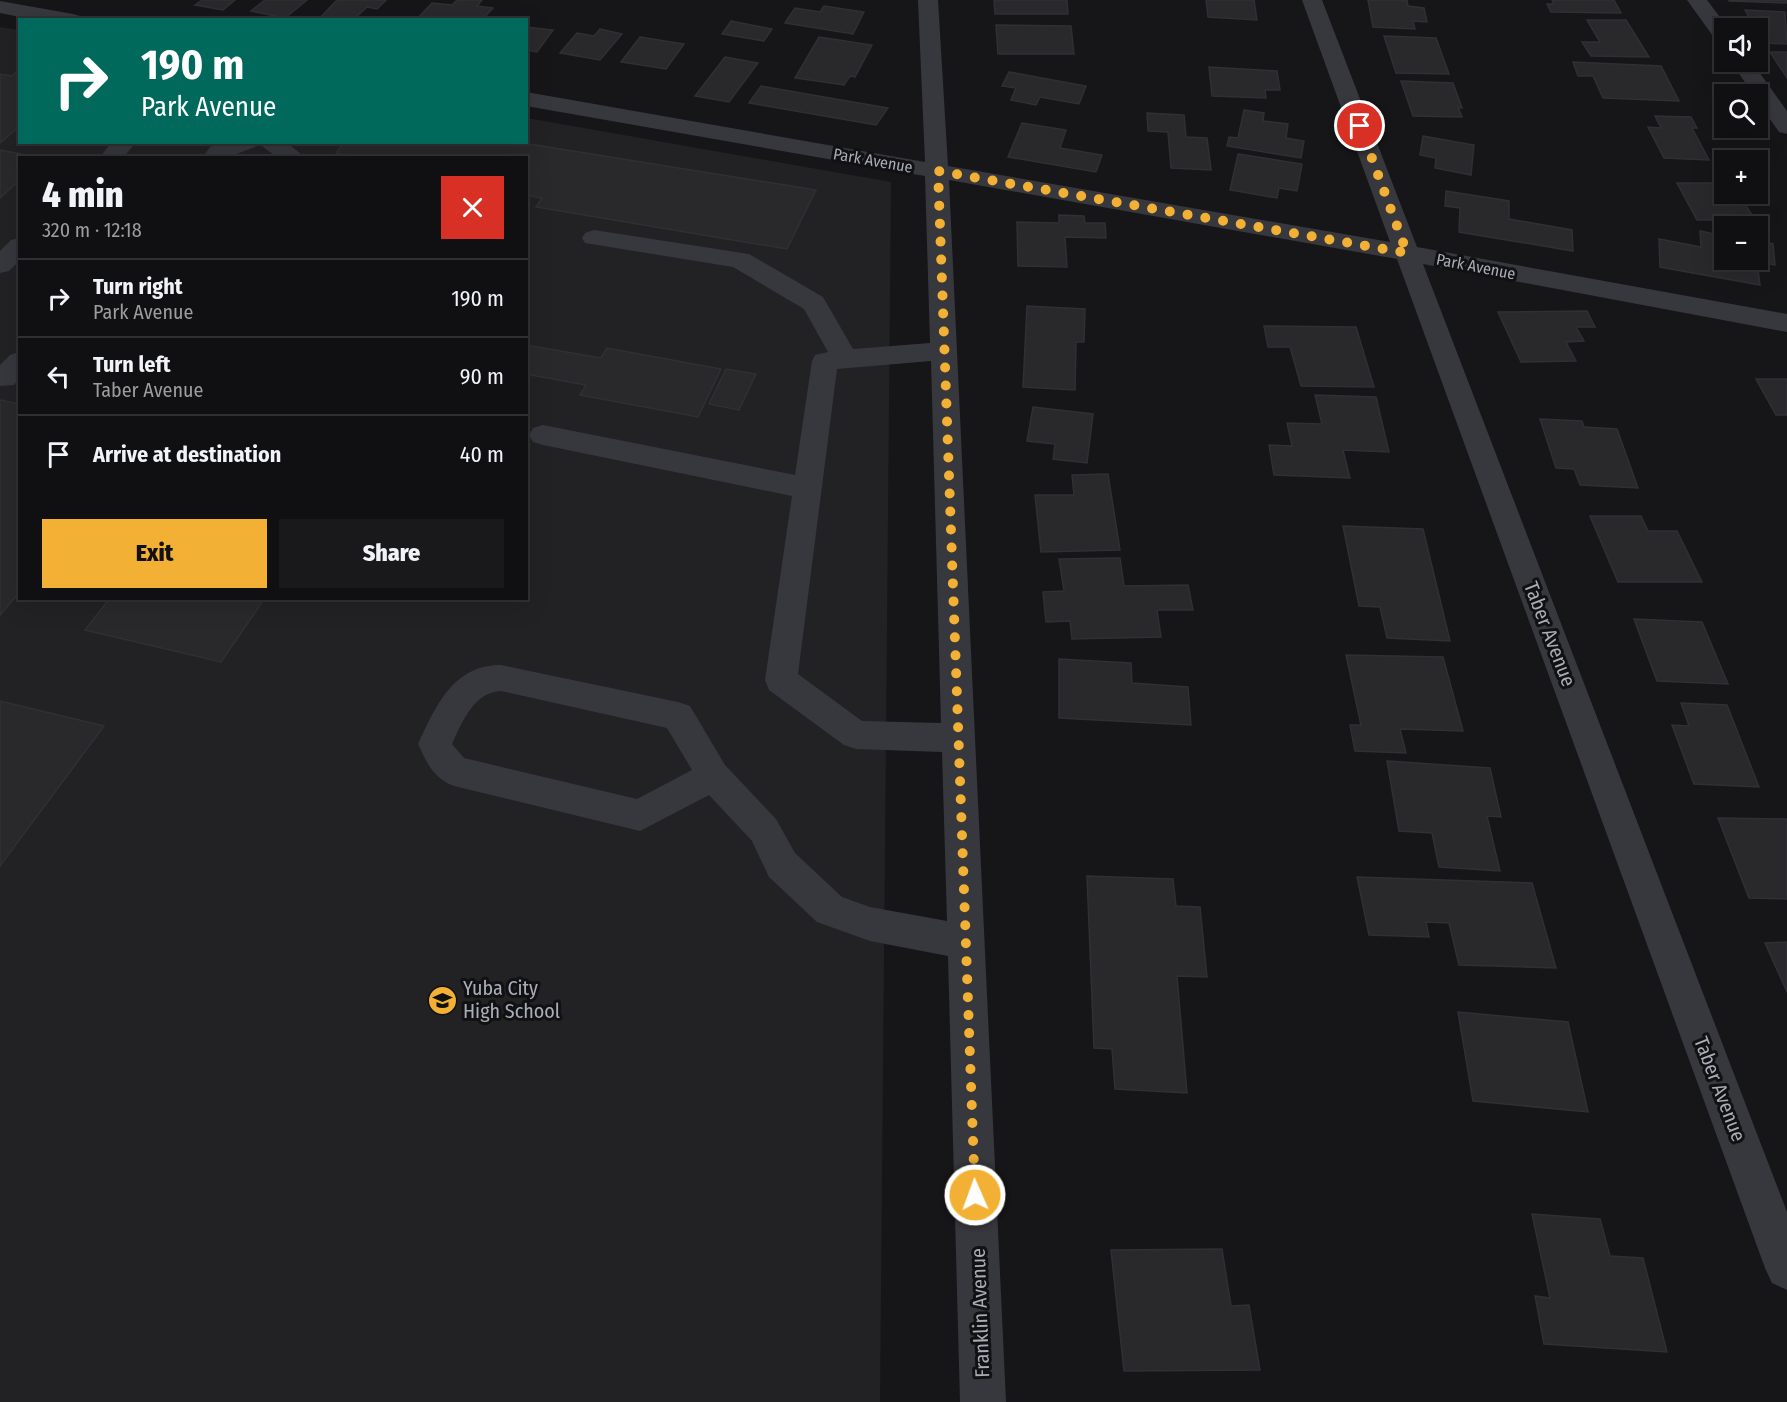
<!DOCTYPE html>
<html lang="en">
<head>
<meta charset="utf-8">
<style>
  body { margin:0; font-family:"Fira Sans Condensed",sans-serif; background:#19191b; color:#f1f3f6; height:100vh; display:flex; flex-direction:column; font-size:22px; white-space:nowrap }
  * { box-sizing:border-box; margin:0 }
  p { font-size:20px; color:#9c9d9f }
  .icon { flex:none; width:33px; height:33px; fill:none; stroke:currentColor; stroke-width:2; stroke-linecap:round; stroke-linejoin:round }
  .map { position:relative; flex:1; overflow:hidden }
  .drawer { position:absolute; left:18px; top:156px; width:510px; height:444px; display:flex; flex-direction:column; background:#101012; border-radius:0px; box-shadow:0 6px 24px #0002,0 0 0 2px #303032 }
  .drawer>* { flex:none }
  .top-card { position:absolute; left:18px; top:18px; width:510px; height:126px; border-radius:0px; box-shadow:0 6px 24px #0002,0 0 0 2px #303032; background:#00695c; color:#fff; overflow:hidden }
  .buttons { position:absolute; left:1714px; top:18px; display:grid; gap:12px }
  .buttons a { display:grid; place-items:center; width:54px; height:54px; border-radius:0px; background:#101012; box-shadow:0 6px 24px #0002,0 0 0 2px #303032; font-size:30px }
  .pin { position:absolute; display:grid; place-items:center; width:51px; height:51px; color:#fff; margin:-26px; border:3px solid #fff; border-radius:50%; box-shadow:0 2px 6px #0007 }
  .me { position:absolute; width:66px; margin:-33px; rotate:358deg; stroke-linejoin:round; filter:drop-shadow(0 0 4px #0008) }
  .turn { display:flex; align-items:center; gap:21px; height:126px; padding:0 24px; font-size:27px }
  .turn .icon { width:78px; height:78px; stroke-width:2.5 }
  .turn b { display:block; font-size:42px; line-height:51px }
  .round { display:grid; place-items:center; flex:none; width:63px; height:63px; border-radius:0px; background:#19191b }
  .overview { display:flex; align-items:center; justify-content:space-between; height:102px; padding:0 24px }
  h1 { font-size:36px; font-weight:800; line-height:45px }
  .button { display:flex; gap:12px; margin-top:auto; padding:12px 24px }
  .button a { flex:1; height:69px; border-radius:0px; background:#f2b134; color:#111; font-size:24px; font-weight:800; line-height:69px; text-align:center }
  .button a+a { background:#19191b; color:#f1f3f6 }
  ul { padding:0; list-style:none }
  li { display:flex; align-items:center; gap:18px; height:78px; padding:0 24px; border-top:2px solid #303032 }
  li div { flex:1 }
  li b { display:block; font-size:22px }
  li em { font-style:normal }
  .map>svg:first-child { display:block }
  .built { fill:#222225; fill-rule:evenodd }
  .building { fill:#29292c; stroke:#303034; stroke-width:1.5 }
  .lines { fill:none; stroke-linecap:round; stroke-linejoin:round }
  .minor { fill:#37383d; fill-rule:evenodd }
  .route { stroke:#f2b134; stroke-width:10; stroke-dasharray:0 18 }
  .labels { text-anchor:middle; stroke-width:6; stroke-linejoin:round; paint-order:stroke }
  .far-street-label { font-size:16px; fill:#a8adb8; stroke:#111113 }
  .street-label { font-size:20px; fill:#a8adb8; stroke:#111113 }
  .poi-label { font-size:20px; fill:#a8adb8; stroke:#111113; text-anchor:start }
</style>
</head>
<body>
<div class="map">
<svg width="1787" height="1402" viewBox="0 0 1787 1402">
  <rect width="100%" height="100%" fill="#161618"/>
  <path class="built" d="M 0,27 L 19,30 L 20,142 L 526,142 L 527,118 L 891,182 L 880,1402 L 0,1402 ZM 20,158 L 526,158 L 526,598 L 20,598 Z"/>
  <path class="building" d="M 202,0 L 235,0 L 223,10 L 195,5 Z
    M 265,0 L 307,0 L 285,18 L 251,11 Z
    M 337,0 L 386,0 L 377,9 L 367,7 L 353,20 L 318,20 Z
    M 457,0 L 482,0 L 477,6 L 493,8 L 482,20 L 460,17 L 457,20 L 416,20 L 432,3 L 452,5 Z
    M 994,0 L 1067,0 L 1068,14 L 995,14 Z
    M 1206,0 L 1254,0 L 1257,20 L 1208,17 Z
    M 1368,0 L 1407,0 L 1408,6 L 1424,8 L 1427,22 L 1413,21 L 1415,29 L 1373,27 Z
    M 1552,0 L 1614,0 L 1621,13 L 1551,12 L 1547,4 L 1554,4 Z
    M 1729,0 L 1787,0 L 1787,3 L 1729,1 Z
    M 824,6 L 864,12 L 853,34 L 785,23 L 795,8 L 820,12 Z
    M 1745,10 L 1785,12 L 1787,44 L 1764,43 L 1758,28 L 1755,28 Z
    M 1587,20 L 1626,20 L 1649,57 L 1591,56 L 1582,42 L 1600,42 Z
    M 731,21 L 772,29 L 764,41 L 722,34 Z
    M 996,25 L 1071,26 L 1074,54 L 998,54 Z
    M 526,27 L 553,30 L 537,52 L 526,50 Z
    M 600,29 L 622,34 L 600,60 L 560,53 L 577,33 L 594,36 Z
    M 1384,36 L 1436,38 L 1449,74 L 1396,73 Z
    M 640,37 L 684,44 L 666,69 L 621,62 Z
    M 819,37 L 872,45 L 855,77 L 850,76 L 844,85 L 795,78 Z
    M 1770,52 L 1787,52 L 1787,78 Z
    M 725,57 L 758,63 L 729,102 L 695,96 Z
    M 1573,62 L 1661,66 L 1679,101 L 1603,98 L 1593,76 L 1578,76 Z
    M 1209,67 L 1277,71 L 1280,90 L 1265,90 L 1266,98 L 1212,96 Z
    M 16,72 L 20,73 L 20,126 L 0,143 L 0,74 L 12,76 Z
    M 1009,72 L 1086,86 L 1079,104 L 1040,97 L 1036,105 L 1011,100 L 1016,88 L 1002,86 Z
    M 1401,81 L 1453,83 L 1462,108 L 1458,107 L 1462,117 L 1413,116 Z
    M 761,86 L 888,108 L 876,125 L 749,103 Z
    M 1244,110 L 1264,113 L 1263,121 L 1288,124 L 1286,138 L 1304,141 L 1301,158 L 1227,146 L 1229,137 L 1238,138 Z
    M 1147,113 L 1184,115 L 1186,137 L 1207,138 L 1211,170 L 1171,168 L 1168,132 L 1148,131 Z
    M 1655,116 L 1691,117 L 1697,128 L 1692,128 L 1709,160 L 1664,158 L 1648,127 L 1661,128 Z
    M 1022,123 L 1066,130 L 1060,148 L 1102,155 L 1096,172 L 1008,157 Z
    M 1423,136 L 1474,145 L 1471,175 L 1435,168 L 1436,158 L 1420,155 Z
    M 345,142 L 517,142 L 816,190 L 787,249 L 536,207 L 542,198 L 526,195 L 526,158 L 365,158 L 336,153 Z
    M 0,150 L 41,158 L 20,158 L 20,180 L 0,198 Z
    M 1238,154 L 1302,164 L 1297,191 L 1279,188 L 1277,198 L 1230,190 Z
    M 1677,183 L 1725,183 L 1725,194 L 1739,194 L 1755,220 L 1697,220 Z
    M 1446,191 L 1509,201 L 1509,219 L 1572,230 L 1573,251 L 1459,232 L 1460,208 L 1445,206 Z
    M 1059,215 L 1084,216 L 1085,223 L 1105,223 L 1106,238 L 1065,237 L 1067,267 L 1018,266 L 1017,222 L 1059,223 Z
    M 1700,231 L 1725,236 L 1725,260 L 1758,260 L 1758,241 L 1773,244 L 1775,265 L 1757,261 L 1760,285 L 1660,267 L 1659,239 L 1701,247 Z
    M 1027,306 L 1085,309 L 1084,342 L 1076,342 L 1075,390 L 1023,387 Z
    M 1587,311 L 1595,327 L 1576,327 L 1584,341 L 1566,342 L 1576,361 L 1521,362 L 1498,312 Z
    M 1264,326 L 1356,327 L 1374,387 L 1301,386 L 1290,347 L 1268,347 Z
    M 526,345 L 601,358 L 607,348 L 721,369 L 698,417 L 580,395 L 586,385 L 526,374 Z
    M 726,369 L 756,374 L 739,410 L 709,404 Z
    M 1756,379 L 1787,379 L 1787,415 L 1776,415 Z
    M 1315,395 L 1376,397 L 1389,452 L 1343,450 L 1350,478 L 1274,475 L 1269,445 L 1292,446 L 1287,423 L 1322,424 Z
    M 0,400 L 20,404 L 20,592 L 0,615 Z
    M 1033,407 L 1093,414 L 1087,463 L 1053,459 L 1055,444 L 1027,441 Z
    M 1540,419 L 1582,421 L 1584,427 L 1617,429 L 1638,488 L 1580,485 L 1574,469 L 1556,468 Z
    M 1108,474 L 1120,550 L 1041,552 L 1035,495 L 1074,495 L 1072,475 Z
    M 1590,516 L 1641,516 L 1648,531 L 1677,531 L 1702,582 L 1618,582 Z
    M 1343,526 L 1423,529 L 1450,641 L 1387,638 L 1380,607 L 1359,606 Z
    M 1120,558 L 1124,586 L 1188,585 L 1193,610 L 1157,610 L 1161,637 L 1072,639 L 1070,621 L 1046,622 L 1043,592 L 1064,591 L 1059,559 Z
    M 110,598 L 265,598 L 221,662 L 85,630 Z
    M 1634,619 L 1702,622 L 1728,684 L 1657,681 Z
    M 1346,655 L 1443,657 L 1463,731 L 1400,729 L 1406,753 L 1355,751 L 1350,725 L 1361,725 Z
    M 1059,659 L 1131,663 L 1132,683 L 1188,687 L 1191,725 L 1059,718 Z
    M 0,701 L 104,726 L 0,866 Z
    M 1681,703 L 1727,705 L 1759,787 L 1694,784 L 1672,725 L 1689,726 Z
    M 1387,761 L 1490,768 L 1501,817 L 1487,816 L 1500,871 L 1439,867 L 1432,833 L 1399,831 Z
    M 1718,818 L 1787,819 L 1787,899 L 1749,898 Z
    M 1087,876 L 1173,879 L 1176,906 L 1200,907 L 1207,977 L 1177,976 L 1187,1093 L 1115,1089 L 1112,1049 L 1094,1048 Z
    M 1357,877 L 1532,883 L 1556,968 L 1459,965 L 1449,923 L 1426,922 L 1429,937 L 1369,935 Z
    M 1787,942 L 1787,992 L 1765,943 Z
    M 1458,1012 L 1568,1022 L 1588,1112 L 1473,1101 Z
    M 1532,1214 L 1600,1219 L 1610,1256 L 1643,1258 L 1667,1352 L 1544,1344 L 1535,1296 L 1550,1298 Z
    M 1222,1249 L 1231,1306 L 1249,1305 L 1260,1370 L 1124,1371 L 1111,1250 Z"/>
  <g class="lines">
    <path class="minor" d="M 918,0 L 938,0 L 948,166 L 1390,242 L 1302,0 L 1322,0 L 1417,247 L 1787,314 L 1787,332 L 1423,264 L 1787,1212 L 1787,1290 L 1772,1283 L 1765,1268 L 1397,259 L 949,180 L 1006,1402 L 960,1402 L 948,956 L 870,941 L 817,922 L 769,877 L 752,841 L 709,795 L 640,831 L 454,786 C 433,778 427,763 418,744 C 436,706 453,665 501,665 L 678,702 L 690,706 L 725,765 L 776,819 L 795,853 L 842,897 L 870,907 L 947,921 L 942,752 L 856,749 L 844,745 L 769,690 L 765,680 L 792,496 L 543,445 L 533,442 L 529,435 L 533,428 L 543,425 L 795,475 L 812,361 L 815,355 L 828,352 L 804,309 L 733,267 L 585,243 L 582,238 L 585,233 L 594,230 L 749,254 L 823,297 L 853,349 L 930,343 L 925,176 L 526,106 L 526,92 L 925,162 ZM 931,361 L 941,723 L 862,721 L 798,674 L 837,369 ZM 501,691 L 667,728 L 692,770 L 637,799 L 464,758 L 452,744 C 462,722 474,692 501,691 Z
      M 1687,0 L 1707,0 L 1728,28 L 1725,28 L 1725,45 L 1718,43 Z
      M 0,1 L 73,14 L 80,16 L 83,20 L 35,20 L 0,13 Z
      M 1731,62 L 1752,62 L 1787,111 L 1787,134 L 1779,132 L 1758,102 L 1758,94 L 1753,94 Z
      M 112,142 L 136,142 L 123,158 L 99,158 Z
      M 223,142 L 286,142 L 306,158 L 278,158 L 258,143 L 255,147 L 226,158 L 202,158 L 210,147 Z
      M 20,238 L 20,260 L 9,271 L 0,273 L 0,251 L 11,240 Z
      M 20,352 L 20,378 L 14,385 L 0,386 L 0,365 L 10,355 Z"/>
  </g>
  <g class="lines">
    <path class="route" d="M 975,1195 L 938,171 L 1407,253 L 1360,126"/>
  </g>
  <defs>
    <symbol id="school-disc" viewBox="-11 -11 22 22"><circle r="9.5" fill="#f2b134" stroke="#111113"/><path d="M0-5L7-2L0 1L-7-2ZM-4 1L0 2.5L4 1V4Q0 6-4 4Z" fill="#111"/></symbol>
  </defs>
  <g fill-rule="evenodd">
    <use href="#school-disc" x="426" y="984" width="33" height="33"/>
  </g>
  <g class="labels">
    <g class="far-street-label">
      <text transform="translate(873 160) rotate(10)" y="6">Park Avenue</text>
      <text transform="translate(1476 266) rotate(11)" y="6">Park Avenue</text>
    </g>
    <g class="street-label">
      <text transform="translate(1550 634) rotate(69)" y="7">Taber Avenue</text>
      <text transform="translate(1720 1089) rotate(69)" y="7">Taber Avenue</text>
      <text transform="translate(980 1313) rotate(-92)" y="7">Franklin Avenue</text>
    </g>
    <g class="poi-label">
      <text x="463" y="995">Yuba City<tspan x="463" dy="23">High School</tspan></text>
    </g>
  </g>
</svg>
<div class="buttons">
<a><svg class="icon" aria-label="sound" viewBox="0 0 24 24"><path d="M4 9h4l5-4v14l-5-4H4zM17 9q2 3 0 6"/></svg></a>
<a><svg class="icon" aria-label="search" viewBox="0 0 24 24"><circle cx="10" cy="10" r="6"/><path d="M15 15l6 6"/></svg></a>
<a>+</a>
<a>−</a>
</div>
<div class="pin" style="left:1360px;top:126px;background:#d93025"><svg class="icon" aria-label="arrive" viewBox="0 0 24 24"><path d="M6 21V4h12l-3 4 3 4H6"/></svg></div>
<svg class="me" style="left:975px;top:1195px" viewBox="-20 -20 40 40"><circle r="17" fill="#f2b134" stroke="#fff" stroke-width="3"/><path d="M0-11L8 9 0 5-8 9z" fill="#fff"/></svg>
<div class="top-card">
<div class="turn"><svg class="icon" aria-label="right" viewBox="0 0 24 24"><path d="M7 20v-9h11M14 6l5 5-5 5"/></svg><div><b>190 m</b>Park Avenue</div></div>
</div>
<section class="drawer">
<div class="overview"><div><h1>4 min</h1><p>320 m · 12:18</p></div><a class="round" style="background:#d93025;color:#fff"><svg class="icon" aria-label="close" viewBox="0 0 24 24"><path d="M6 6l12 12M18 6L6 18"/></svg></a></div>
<ul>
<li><svg class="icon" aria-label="right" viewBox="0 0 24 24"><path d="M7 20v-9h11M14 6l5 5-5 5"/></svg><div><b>Turn right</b><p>Park Avenue</p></div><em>190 m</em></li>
<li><svg class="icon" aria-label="left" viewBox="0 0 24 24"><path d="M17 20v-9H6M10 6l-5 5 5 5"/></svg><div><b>Turn left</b><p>Taber Avenue</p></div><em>90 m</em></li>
<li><svg class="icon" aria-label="arrive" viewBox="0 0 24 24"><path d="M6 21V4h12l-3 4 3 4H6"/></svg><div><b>Arrive at destination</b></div><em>40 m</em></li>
</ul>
<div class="button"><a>Exit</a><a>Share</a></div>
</section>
</div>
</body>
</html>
